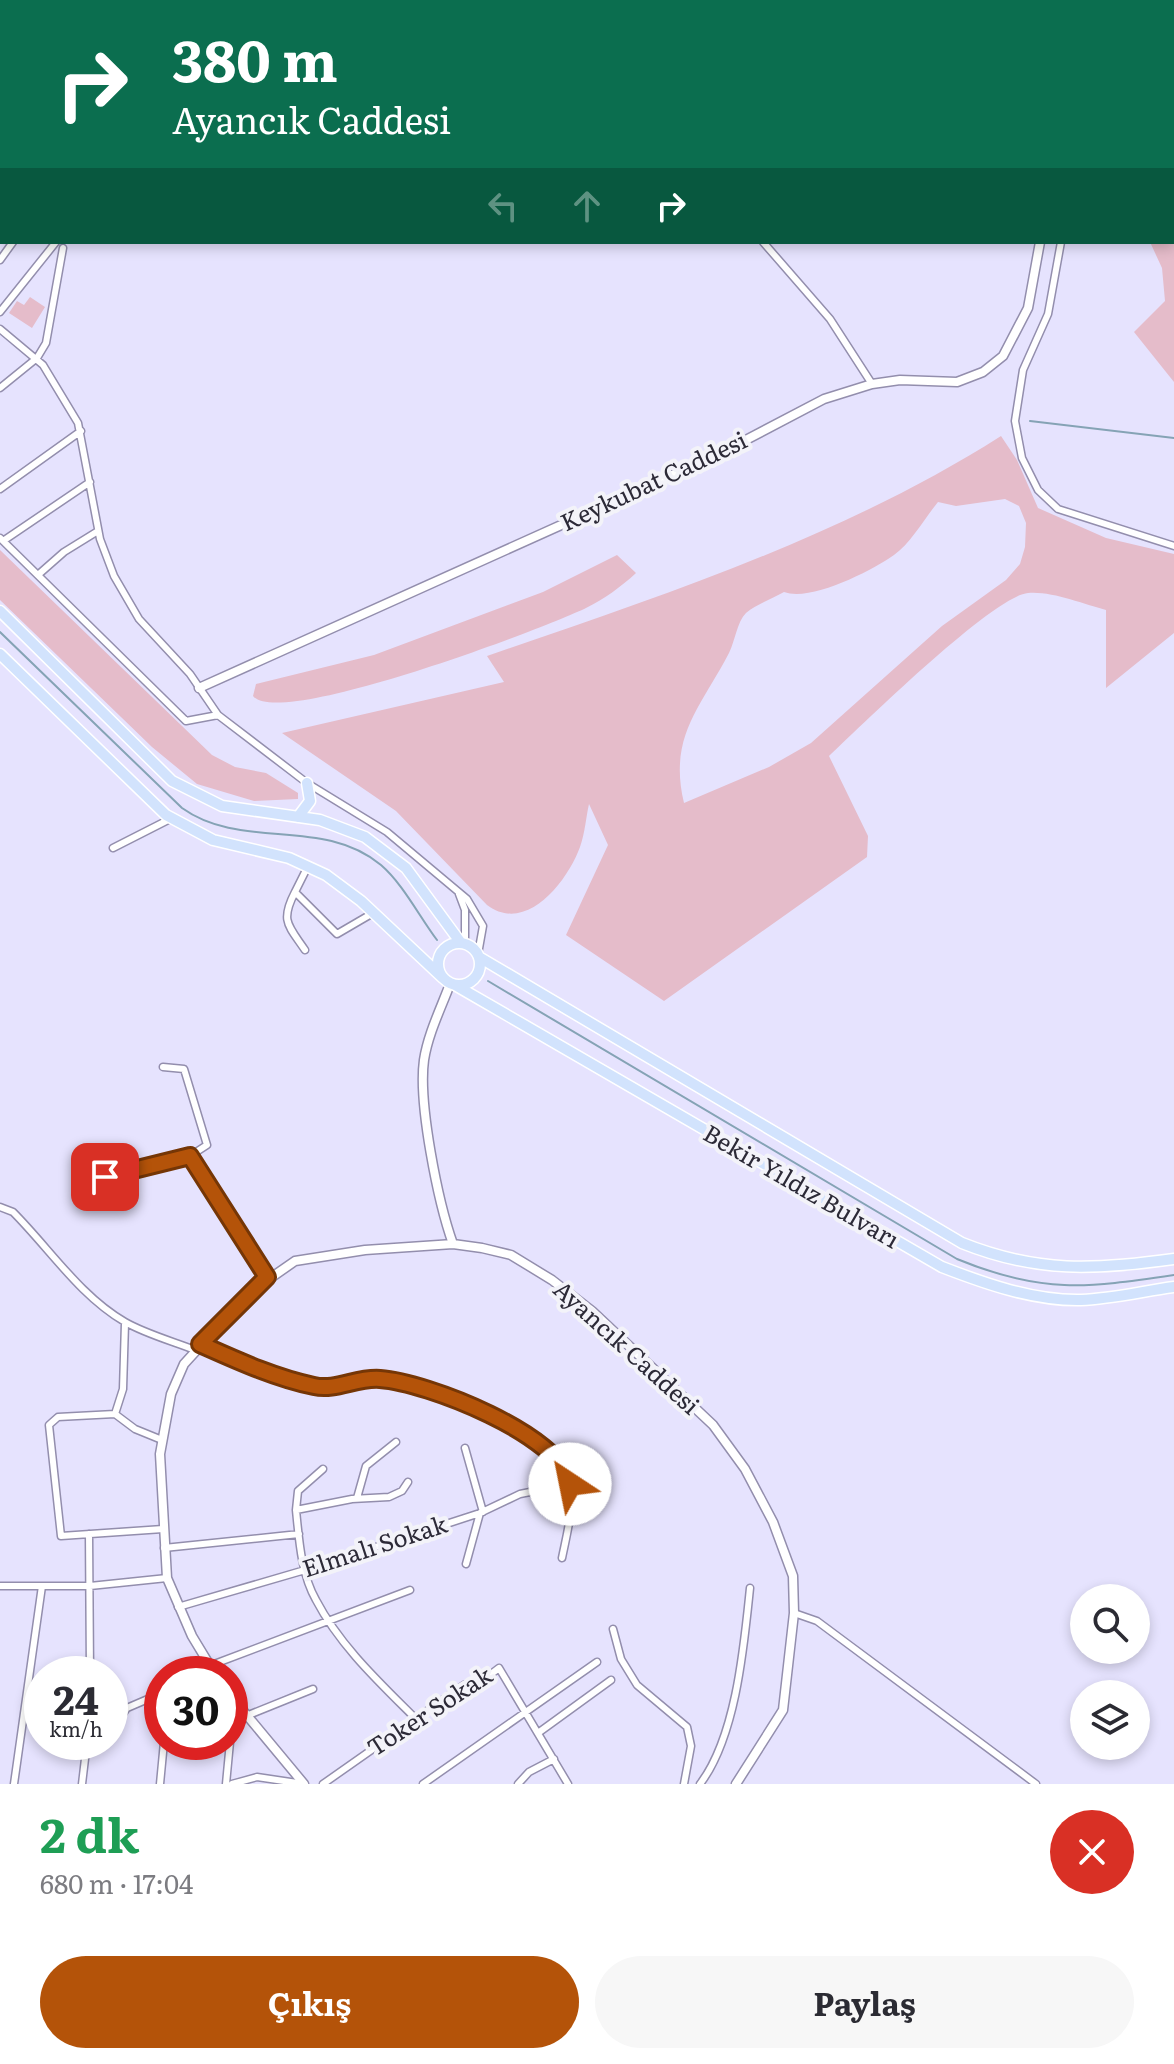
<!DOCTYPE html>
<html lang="tr">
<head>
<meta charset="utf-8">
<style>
  body { margin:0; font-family:Literata,serif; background:#f7f7f7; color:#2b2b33; height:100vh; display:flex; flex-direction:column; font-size:30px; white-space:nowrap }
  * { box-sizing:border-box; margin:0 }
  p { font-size:26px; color:#7c7c81 }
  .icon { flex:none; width:44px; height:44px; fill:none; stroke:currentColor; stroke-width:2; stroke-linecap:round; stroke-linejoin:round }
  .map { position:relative; height:1784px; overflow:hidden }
  .drawer { display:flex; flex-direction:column; background:#fff; flex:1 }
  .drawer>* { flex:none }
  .top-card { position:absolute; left:0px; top:0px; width:1174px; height:244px; box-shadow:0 4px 12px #0003; background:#0b6e4f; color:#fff; overflow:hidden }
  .buttons { position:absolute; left:1070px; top:1584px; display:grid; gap:16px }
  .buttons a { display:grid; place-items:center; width:80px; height:80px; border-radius:50%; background:#fff; box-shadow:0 4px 12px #0003; font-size:40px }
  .speed { position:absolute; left:24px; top:1656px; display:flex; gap:16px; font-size:40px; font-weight:700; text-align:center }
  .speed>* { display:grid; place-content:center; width:104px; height:104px; border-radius:50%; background:#fff; box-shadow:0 4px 12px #0003; line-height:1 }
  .speed small { font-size:20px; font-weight:400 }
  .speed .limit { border:12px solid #d22; background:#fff; color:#111 }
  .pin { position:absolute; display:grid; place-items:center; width:68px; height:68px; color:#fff; margin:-34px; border-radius:16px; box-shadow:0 4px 12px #0006 }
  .me { position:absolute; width:88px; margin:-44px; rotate:326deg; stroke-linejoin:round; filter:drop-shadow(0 0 6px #0008) }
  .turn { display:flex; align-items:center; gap:28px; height:168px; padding:0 40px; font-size:36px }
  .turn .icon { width:104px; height:104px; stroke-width:2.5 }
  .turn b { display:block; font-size:56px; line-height:68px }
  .lanes { display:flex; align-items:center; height:76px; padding:0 40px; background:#0003; justify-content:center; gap:40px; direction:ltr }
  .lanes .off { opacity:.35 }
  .round { display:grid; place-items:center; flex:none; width:84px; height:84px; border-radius:42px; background:#f7f7f7 }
  .overview { display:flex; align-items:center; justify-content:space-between; height:136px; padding:0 40px }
  h1 { font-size:48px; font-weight:700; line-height:60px; color:#1e9e55 }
  .button { display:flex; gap:16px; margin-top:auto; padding:16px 40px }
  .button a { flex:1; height:92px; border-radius:48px; background:#b45309; color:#fff; font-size:32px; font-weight:700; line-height:92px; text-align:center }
  .button a+a { background:#f7f7f7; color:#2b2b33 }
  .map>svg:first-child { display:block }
  .green { fill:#e5bcca; fill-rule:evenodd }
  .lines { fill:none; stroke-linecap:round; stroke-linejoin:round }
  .stream { stroke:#85a3b5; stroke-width:2 }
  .minor-casing { stroke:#938ead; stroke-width:9 }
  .tertiary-casing { stroke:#938ead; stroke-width:11 }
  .primary-casing { stroke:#fff; stroke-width:13 }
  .minor { stroke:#fff; stroke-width:6 }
  .tertiary { stroke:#fff; stroke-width:8 }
  .primary { stroke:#d2e3fd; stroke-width:10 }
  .route-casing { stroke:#753606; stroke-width:20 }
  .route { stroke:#b45309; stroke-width:14 }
  .labels { text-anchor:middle; stroke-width:8; stroke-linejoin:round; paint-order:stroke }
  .street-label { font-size:24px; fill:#2c2a37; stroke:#f3f3f9 }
</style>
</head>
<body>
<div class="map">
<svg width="1174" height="1784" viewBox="0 0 1174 1784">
  <rect width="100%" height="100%" fill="#e6e3fe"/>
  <path class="green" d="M 1174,42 L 1174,382 L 1134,332 L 1165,301 L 1162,268 L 1150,242 L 1172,242 Z
    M 30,297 L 45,307 L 32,328 L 9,313 L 17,301 L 24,305 Z
    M 1001,436 L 1017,460 L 1038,508 L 1106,538 L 1174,554 L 1174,633 L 1106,688 L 1106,610 C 1083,604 1052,591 1028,593 C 993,596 861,726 829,756 L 868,836 L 867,857 L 664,1001 L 566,935 L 608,845 L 589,804 C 586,817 585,833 580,847 C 568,880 527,935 487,905 L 396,811 L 282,733 L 504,682 L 487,656 C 662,596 844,536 1001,436 ZM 1005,499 L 1019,506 L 1026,523 L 1025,547 L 1020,564 L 1006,580 L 942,626 L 811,743 L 769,767 L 684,803 C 668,736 701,707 729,653 C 735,641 737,622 746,613 C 757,604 772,599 784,592 C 811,602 871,571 894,555 C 911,543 924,519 938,502 L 956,506 Z
    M 0,550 L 212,755 L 235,767 L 266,773 L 298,793 L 298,799 L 254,801 L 197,784 L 152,747 L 0,600 Z
    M 617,555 L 636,573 C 621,587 604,599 586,608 C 545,628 279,729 253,696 L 256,684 L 374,655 L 543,592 Z"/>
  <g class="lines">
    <path class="stream" d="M 1030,421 L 1174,438
      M 0,632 L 182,808 C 242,851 322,816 381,865 C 403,884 419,916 437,940
      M 488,981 L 957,1259 C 1042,1294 1086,1288 1174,1275"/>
    <defs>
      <path id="minor" d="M 113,0 L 113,2
        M 223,0 L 224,2
        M 514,0 L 516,2
        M 10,2 L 11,0
        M 68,2 L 69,0
        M 1048,2 L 1049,0
        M 0,18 L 2,15
        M 0,167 L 2,164
        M 763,242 L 830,319 L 872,384
        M 1061,242 L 1048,314 L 1023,370 L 1015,421 L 1022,458 L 1038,490 L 1058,509 L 1174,546
        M 0,260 L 13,242
        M 0,312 L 56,242
        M 0,329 L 43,365 L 78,423 L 100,539 L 114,576 L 139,619 L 190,674 L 218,715 L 307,783 L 387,832 L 467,899 L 483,926 L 478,954
        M 0,388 L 37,358 L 46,343 L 63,248
        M 0,489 L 81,431
        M 0,538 L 186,721 L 218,715
        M 3,541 L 90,482
        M 39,574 L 64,552 L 98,531
        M 113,848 L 172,818
        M 308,866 L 295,892 L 337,934 L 373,913
        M 295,892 C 280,921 288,925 305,950
        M 459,894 L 465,910 L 465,944
        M 190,1156 L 267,1277
        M 105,1177 L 190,1156 L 207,1145 L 184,1069 L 163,1067
        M 0,1207 L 13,1212 C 49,1248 80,1296 125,1322 C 146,1334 172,1341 195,1350
        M 125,1323 L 123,1389 L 115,1414 L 58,1417 L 49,1425 L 61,1536 L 163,1529
        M 200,1344 C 237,1360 280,1384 320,1387 C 341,1389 360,1377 381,1379 C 423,1382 551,1433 568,1473 C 577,1497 567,1533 562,1558
        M 115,1414 L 135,1429 L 162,1440
        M 465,1448 L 483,1512
        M 408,1482 L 402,1491 L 389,1497 L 352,1499 L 296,1510 C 299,1539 301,1574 316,1600 C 340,1646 380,1683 416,1719
        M 357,1498 L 366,1466 L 396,1442
        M 296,1510 L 298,1491 L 323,1469
        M 89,1534 L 90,1674
        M 164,1548 L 299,1534
        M 466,1564 L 480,1513
        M 0,1586 L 90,1586 L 167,1578
        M 178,1607 L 305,1570 L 480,1513 L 520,1494 L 570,1484
        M 794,1613 L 817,1621 L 1036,1784
        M 613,1629 L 621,1659 L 637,1685 L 687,1727 L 691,1746 L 684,1784
        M 209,1666 L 410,1590
        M 246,1716 L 313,1689
        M 118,1721 L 127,1708 L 162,1693
        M 538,1733 L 611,1680
        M 230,1738 L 234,1700
        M 14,1784 L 42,1586
        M 82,1784 L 87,1742
        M 160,1784 L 164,1742
        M 226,1784 L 230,1742
        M 232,1784 L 257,1777 L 304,1784
        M 323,1784 L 464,1685 L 469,1691 L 499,1668 L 568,1784
        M 423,1784 L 597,1662
        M 518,1784 L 529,1772 L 554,1759
        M 700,1784 C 736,1737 744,1646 750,1588"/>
      <path id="tertiary" d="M 1114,2 L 1115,0
        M 199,688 L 719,454 L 824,399 L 872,384 L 900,380 L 957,382 L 983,372 L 1003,356 L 1028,308 L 1040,242
        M 450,984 C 441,1008 428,1034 424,1060 C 418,1103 438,1202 453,1244
        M 215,1674 L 192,1636 L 167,1578 L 160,1454 L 171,1394 L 184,1364 L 249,1293 L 295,1261 L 365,1250 L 453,1244 L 482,1248 L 511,1255 L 552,1280 L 592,1311 L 713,1425 L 745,1469 L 773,1522 L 793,1576 L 794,1613 L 783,1710 L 736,1784
        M 230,1695 L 304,1784"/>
      <path id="primary" d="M 0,611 L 172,781 L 222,806 L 320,820 L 365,837 L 406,868 L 461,943
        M 0,654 L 166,815 L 213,840 L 289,858 L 326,875 L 361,901 L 443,978
        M 298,817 L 310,801 L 307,783
        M438 964a21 21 0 1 1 42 0a21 21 0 1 1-42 0Z
        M 479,957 L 962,1243 C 1037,1273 1095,1270 1174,1259
        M 455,985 L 942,1267 C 986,1284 1034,1301 1081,1300 C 1112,1299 1144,1291 1174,1287"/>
    </defs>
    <use href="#minor" class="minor-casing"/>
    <use href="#tertiary" class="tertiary-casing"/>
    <use href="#primary" class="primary-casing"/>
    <use href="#minor" class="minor"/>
    <use href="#tertiary" class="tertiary"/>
    <use href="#primary" class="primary"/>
  </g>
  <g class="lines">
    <defs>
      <path id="route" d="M 105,1177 L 190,1156 L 267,1277 L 200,1344 C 236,1360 275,1378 314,1386 C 336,1391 357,1377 380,1379 C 426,1382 562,1435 570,1484"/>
    </defs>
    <use href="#route" class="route-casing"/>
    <use href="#route" class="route"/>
  </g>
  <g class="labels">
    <g class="street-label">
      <text transform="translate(654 482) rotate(-25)" y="8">Keykubat Caddesi</text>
      <text transform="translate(801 1187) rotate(30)" y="8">Bekir Yıldız Bulvarı</text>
      <text transform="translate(626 1348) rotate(42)" y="8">Ayancık Caddesi</text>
      <text transform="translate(375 1547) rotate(-18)" y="8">Elmalı Sokak</text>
      <text transform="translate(430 1712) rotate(-33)" y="8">Toker Sokak</text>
    </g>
  </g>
</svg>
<div class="buttons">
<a><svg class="icon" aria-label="search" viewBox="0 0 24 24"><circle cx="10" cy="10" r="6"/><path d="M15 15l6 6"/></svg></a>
<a><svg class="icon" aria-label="layers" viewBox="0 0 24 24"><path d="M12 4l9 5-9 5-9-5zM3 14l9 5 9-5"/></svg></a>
</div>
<div class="speed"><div>24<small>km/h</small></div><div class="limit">30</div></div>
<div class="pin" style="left:105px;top:1177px;background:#d93025"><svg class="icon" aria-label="arrive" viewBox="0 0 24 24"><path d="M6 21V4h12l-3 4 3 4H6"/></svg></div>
<svg class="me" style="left:570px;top:1484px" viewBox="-20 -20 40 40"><circle r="19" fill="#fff"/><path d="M0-13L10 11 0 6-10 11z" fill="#b45309"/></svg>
<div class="top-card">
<div class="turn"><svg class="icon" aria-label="right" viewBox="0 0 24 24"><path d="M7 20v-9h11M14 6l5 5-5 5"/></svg><div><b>380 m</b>Ayancık Caddesi</div></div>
<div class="lanes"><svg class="icon off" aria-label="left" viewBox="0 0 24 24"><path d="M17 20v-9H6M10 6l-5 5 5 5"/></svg><svg class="icon off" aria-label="ahead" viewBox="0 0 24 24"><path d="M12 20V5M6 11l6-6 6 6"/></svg><svg class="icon" aria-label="right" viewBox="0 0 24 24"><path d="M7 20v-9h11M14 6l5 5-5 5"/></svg></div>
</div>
</div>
<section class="drawer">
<div class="overview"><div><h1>2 dk</h1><p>680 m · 17:04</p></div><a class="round" style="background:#d93025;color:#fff"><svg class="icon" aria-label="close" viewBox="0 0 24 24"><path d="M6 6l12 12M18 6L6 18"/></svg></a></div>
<div class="button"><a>Çıkış</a><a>Paylaş</a></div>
</section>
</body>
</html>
